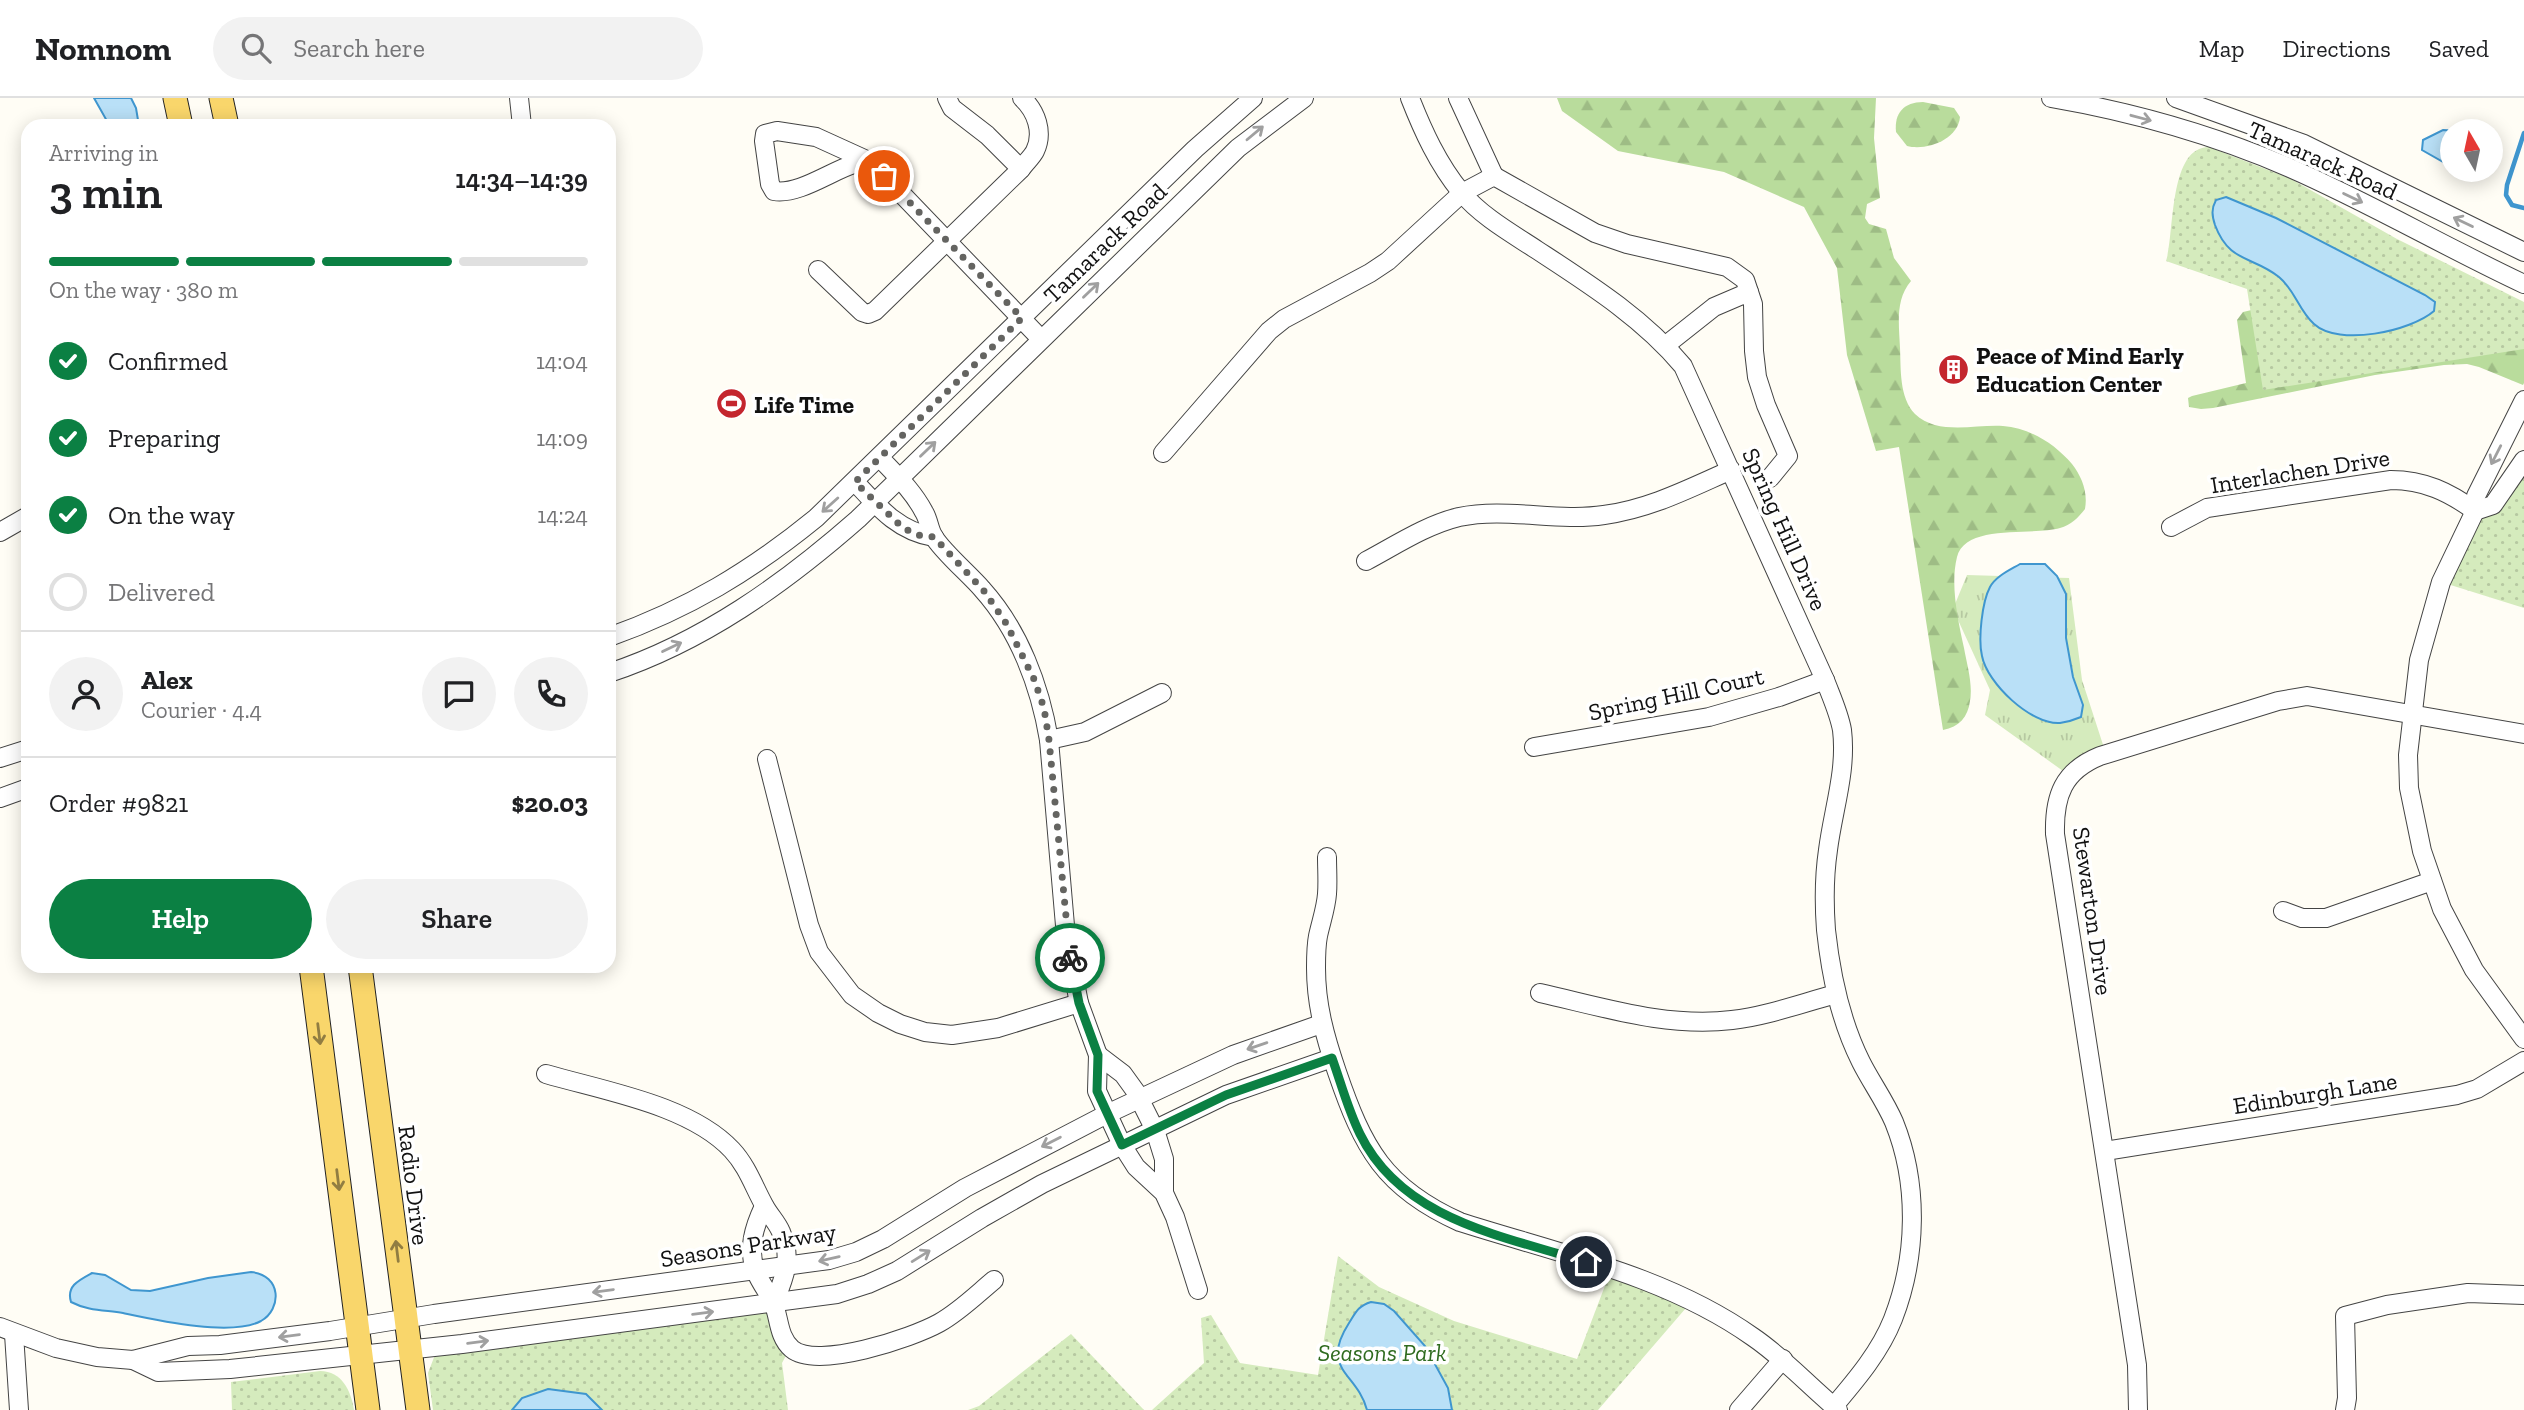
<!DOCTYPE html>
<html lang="en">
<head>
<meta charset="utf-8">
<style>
	:root { --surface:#fff; --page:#f2f2f2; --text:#202124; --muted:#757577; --line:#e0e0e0; --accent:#0b8043 }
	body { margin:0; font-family:"Zilla Slab",serif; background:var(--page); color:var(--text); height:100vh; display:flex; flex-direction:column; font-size:26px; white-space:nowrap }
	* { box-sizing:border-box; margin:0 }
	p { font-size:23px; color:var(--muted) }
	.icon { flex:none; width:38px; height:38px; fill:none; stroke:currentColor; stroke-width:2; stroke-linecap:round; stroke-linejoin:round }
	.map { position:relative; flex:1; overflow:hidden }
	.side { position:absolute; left:21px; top:21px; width:595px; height:854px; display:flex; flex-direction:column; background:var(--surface); border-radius:21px; box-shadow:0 4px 18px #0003 }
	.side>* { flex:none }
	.needle { width:46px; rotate:351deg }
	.fabs { position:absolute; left:2440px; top:21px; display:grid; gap:14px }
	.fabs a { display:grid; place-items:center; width:63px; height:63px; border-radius:50%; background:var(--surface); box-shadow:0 4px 18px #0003; font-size:35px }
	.pin { position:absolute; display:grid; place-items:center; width:60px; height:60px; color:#fff; margin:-30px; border:4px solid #fff; border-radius:50%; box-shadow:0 2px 7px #0007 }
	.courier { position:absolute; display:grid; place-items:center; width:70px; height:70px; margin:-35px; border:5px solid #0b8043; border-radius:50%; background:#fff; color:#222; box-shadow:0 2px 9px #0007 }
	.summary em { font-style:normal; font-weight:600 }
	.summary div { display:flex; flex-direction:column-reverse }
	.summary { display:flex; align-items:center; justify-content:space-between; height:119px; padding:0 28px }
	h1 { font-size:46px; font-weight:600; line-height:52px }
	.bar { display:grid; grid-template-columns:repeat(4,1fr); gap:10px 7px; align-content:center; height:84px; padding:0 28px }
	.bar i { height:9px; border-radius:5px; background:var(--line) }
	.bar .on { background:var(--accent) }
	.bar p { grid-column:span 4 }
	.line { display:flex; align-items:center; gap:18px; padding:0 28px; border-top:2px solid var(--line) }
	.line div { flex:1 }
	.round { display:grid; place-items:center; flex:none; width:74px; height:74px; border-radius:37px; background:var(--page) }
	ol { padding:0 28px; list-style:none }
	li { display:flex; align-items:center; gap:21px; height:77px }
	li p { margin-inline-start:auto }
	li .icon { padding:7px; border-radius:50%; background:var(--accent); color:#fff; stroke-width:4 }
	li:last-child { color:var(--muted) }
	li i { width:38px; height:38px; border:4px solid var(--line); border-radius:50% }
	.action { display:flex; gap:14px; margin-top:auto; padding:14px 28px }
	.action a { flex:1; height:80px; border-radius:42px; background:var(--accent); color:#fff; font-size:28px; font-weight:600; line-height:80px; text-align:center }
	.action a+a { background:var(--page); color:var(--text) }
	header { display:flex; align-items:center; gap:42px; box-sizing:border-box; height:98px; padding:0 35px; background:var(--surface); border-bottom:2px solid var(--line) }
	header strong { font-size:33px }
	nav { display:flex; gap:38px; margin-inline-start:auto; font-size:24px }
	.search { width:490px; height:63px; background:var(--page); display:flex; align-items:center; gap:18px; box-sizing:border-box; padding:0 24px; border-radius:38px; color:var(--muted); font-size:26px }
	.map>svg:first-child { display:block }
	.grass { fill:url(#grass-tufts) }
	.forest { fill:url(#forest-firs) }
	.park { fill:url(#park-dots) }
	.water { fill:#b9e0f7; stroke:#3f96cf; stroke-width:2 }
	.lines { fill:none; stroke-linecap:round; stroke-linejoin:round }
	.stream { stroke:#3f96cf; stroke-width:4.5 }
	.minor-casing { stroke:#444; stroke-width:20 }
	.major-casing { stroke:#222; stroke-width:25 }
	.minor { stroke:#fff; stroke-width:18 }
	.major { stroke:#f9d66b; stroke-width:23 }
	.oneway { stroke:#a0a0a0 }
	.oneway2 { stroke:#917d42 }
	.done { stroke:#646461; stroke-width:7; stroke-dasharray:0 12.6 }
	.route { stroke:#0b8043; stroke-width:9 }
	.labels { text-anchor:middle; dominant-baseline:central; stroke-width:7; stroke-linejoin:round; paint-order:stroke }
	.street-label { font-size:24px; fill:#111; stroke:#fff }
	.poi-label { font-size:24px; font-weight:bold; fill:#111; stroke:#fff; text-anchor:start }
	.park-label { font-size:24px; font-style:italic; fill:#2f6b1f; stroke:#fff }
</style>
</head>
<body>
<header>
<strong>Nomnom</strong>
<div class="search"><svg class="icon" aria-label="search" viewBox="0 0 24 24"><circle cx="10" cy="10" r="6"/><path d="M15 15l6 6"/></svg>Search here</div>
<nav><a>Map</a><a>Directions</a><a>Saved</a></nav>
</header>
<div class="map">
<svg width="2524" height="1312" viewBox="0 0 2524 1312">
	<defs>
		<pattern id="grass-tufts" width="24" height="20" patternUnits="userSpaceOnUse" patternTransform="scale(1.75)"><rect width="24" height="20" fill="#d5ebbd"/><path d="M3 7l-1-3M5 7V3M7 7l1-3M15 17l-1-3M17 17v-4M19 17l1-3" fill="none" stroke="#b6c8a1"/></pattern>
		<pattern id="forest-firs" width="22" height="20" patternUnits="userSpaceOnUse" patternTransform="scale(1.75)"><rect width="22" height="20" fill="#b9dc9c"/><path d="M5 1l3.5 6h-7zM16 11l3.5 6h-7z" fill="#9ebc85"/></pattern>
		<pattern id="park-dots" width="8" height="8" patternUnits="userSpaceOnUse" patternTransform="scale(1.75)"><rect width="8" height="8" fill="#d5ebbd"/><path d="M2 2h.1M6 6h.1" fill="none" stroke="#b6c8a1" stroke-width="1.8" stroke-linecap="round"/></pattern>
	</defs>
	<rect width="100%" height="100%" fill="#fffdf5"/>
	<path class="grass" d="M 1967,477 L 2069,480 L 2082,582 L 2106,656 L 2070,678 L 1985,617 L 1990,592 L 1953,511 Z"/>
	<g class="forest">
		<path d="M 1557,0 L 1876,0 L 1874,40 L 1880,100 L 1867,106 L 1865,120 L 1869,126 L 1886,131 L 1894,160 L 1911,183 C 1895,202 1899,226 1900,250 C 1901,271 1899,299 1915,316 C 1938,338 1976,326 2003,328 C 2030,330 2055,346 2072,366 C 2082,379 2088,394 2085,411 C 2078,420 2071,427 2060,430 C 2034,438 1965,425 1957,459 C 1950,487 1958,522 1964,550 C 1967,567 1973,586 1970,603 C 1968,619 1959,629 1943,632 L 1899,349 L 1876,353 L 1847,257 L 1837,170 L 1804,109 L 1724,74 L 1618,53 L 1562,13 Z"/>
		<path d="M 1923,4 L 1954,10 L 1960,19 C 1958,42 1926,53 1907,48 L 1896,34 C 1894,15 1904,4 1923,4 Z"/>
		<path d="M 2256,211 L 2524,244 L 2524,285 L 2523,287 L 2479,269 L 2467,266 L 2444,267 L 2375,277 L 2213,310 L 2201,311 L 2189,309 L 2188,300 L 2192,298 L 2246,285 L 2237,222 L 2243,214 Z"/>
	</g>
	<g class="park">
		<path d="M 2209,49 L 2291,81 L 2397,141 L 2524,204 L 2524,251 L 2263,292 L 2247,191 L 2166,163 C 2175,136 2168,49 2209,49 Z"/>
		<path d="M 2524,362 L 2524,510 L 2441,484 L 2475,413 Z"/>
		<path d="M 1338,1158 L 1379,1189 L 1454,1223 L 1577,1261 L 1611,1172 L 1692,1203 L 1598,1312 L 1152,1312 L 1204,1265 L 1201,1220 L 1211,1217 L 1240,1265 L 1318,1277 Z"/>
		<path d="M 774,1205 L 790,1250 L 782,1265 L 788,1312 L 433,1312 L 428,1275 L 438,1249 Z"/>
		<path d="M 1071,1236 L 1144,1312 L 968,1312 L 979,1308 Z"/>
		<path d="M 320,1273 C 342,1273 351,1293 354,1312 L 232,1312 L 231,1284 Z"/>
	</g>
	<g class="water">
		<path d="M 94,0 L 131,0 L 136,10 L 139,28 L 105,28 L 107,23 Z"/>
		<path d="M 2443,32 L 2461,33 L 2452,33 L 2452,69 L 2422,52 L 2423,42 Z"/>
		<path d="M 2226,99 L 2276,120 L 2425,197 L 2435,204 L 2434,213 C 2411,233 2339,249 2314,226 C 2299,213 2295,192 2279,179 C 2253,158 2229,165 2215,127 C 2212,118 2211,111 2216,102 Z"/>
		<path d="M 2020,466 L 2045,466 L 2057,478 L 2066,496 L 2066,540 L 2073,579 L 2083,607 L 2081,619 C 2074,622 2067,624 2060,625 C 2031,627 1987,585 1982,558 C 1978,541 1982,504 1990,489 C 1996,478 2010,472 2020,466 Z"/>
		<path d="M 251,1174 C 282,1177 282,1211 261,1223 C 231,1239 156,1222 123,1215 C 105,1212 88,1213 71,1204 C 66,1188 79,1182 92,1175 L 105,1177 L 131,1192 L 150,1193 L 208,1180 Z"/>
		<path d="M 1371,1204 L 1384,1206 L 1394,1213 L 1425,1248 L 1448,1290 L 1452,1312 L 1367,1312 C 1357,1274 1319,1272 1349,1225 C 1356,1214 1358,1208 1371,1204 Z"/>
		<path d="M 548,1291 L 586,1296 L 602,1312 L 512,1312 L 522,1300 Z"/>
	</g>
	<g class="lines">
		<path class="stream" d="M 2524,35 L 2507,87 L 2506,97 L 2512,107 L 2524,110"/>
		<defs>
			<g id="minor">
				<path d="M 519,0 L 522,28"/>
				<path d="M 947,0 L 952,10 L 987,37 L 1021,71"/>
				<path d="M 1410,0 C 1423,33 1438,66 1461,94 C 1481,118 1511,135 1537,152 C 1589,186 1643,220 1683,268 L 1825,582 C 1831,598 1839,615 1842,632 C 1847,673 1833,712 1828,752 C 1824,779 1824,805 1826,832 C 1831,878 1840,922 1861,964 C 1871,984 1885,1003 1894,1024 C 1919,1086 1917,1159 1893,1221 C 1880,1254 1856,1282 1834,1308"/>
				<path d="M 1458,0 L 1494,78"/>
				<path d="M 2051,0 C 2132,14 2214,37 2290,70 C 2370,105 2445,149 2524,186"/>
				<path d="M 2176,0 L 2304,46 L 2524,154"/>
				<path d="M 777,33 L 816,39 L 871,64 C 866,65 859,65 854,66 C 831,73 799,97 774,93 L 770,86 L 764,43 L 765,36 Z"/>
				<path d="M 871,64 L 1041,241"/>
				<path d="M 818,172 L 862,214 L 868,216 L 875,213 L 1021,71 C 1025,65 1032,59 1035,53 C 1044,34 1036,13 1022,0"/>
				<path d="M 1666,247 L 1714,209 L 1749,194"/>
				<path d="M 2524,302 L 2476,398 L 2475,413 L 2441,484 L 2419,562 L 2408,657 L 2409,690 L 2422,753 L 2442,811 L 2474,872 L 2524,941"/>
				<path d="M 1163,355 L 1269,233 L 1284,221 L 1370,175 L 1388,163 L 1462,95 L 1494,78 L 1595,135 L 1627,146 L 1727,169 L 1745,182 L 1753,206 L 1754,253 L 1757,279 L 1766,307 L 1788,358 L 1770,380"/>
				<path d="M 880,360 C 896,377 913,393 924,414 C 929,422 929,432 934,439 C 942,453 970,477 982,491 C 1019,532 1040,588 1049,642 L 1066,839 L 1079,905 L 1098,957 L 1097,993 L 1122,1047 L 1136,1069 L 1164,1095 L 1175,1119 L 1198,1192"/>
				<path d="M 855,384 C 878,409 899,434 934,439"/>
				<path d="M 2475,413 L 2493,407 L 2524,362"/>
				<path d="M 2171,429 L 2207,410 L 2391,382 C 2424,382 2449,394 2475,413"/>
				<path d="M 0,434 L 28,418"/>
				<path d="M 1366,463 C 1396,447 1426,427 1459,419 C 1505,409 1557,424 1604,417 C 1650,411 1690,390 1731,372"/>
				<path d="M 609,539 C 688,511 751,473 816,420 L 1195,51 L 1253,0"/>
				<path d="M 609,575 C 703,544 784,486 858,421 L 1238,50 L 1304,0"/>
				<path d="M 1049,642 L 1085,634 L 1162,595"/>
				<path d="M 1534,649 L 1709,619 L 1779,599 L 1825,582"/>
				<path d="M 0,660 L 28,651"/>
				<path d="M 767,661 L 809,827 L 819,854 L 852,897 L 878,915 L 900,926 L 925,934 L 952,937 L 998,930 L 1079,905"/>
				<path d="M 0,700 L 28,690"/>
				<path d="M 1327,759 C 1327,771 1328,784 1327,796 C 1326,810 1321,824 1318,838 C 1316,848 1316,859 1316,870 C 1316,907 1325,939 1337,974 C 1363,1050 1384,1090 1460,1124 C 1560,1156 1667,1178 1753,1239 C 1784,1260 1809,1288 1838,1312"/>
				<path d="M 2283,813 L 2302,820 L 2326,820 L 2432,783"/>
				<path d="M 1540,895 C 1603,909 1667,930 1732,922 C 1767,918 1802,905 1836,896"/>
				<path d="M 1098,957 L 1123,976 L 1136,994 L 1155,1032 L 1164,1061 L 1164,1095"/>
				<path d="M 546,976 C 604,993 690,1007 732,1052 C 747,1068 754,1089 764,1107 C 769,1117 777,1124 781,1134 C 793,1162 784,1180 774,1205"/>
				<path d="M 2105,1053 L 2457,997 L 2477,991 L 2524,963"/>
				<path d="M 764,1108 C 754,1129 747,1151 756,1174 C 760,1184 767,1193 772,1202 C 780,1218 777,1238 792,1251 C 817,1272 912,1240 939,1225 C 959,1214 976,1197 994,1182"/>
				<path d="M 0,1229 L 56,1250 L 97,1259 L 133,1262 L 188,1248 L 220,1247 L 330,1233 L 434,1216 L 829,1162 L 856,1154 L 883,1141 L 965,1090 L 1107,1016 L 1233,957 L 1321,926"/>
				<path d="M 14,1236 L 19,1312"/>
				<path d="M 133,1262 L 158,1274 L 230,1271 L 462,1246 L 837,1196 L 868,1186 L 897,1173 L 982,1120 L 1042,1086 L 1226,997 L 1332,960"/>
				<path d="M 1739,1312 L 1783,1261"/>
				<path d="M 2138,1312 L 2137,1267 L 2055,736 C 2054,698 2063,673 2100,658 L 2278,603 L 2307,598 L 2524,636"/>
				<path d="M 2345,1312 L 2347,1300 L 2345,1218 L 2387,1207 L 2468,1195 L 2524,1197"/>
			</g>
			<g id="major">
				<path d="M 175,0 L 181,28"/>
				<path d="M 221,0 L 227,28"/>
				<path d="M 311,868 L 368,1312"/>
				<path d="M 360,868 L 418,1312"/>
			</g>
		</defs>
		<use href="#minor" class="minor-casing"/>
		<use href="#major" class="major-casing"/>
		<use href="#minor" class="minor"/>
		<use href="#major" class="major"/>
	</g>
	<defs><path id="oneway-shaft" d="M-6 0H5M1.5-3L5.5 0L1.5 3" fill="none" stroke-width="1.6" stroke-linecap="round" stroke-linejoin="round" transform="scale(1.75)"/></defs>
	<g class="oneway">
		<use href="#oneway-shaft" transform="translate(2141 20) rotate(15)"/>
		<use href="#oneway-shaft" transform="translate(1255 35) rotate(-40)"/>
		<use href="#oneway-shaft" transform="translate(2353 100) rotate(26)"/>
		<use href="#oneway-shaft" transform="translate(2463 124) rotate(-154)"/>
		<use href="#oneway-shaft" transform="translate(1091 192) rotate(-44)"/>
		<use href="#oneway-shaft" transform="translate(928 351) rotate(-44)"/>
		<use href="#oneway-shaft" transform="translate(2496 357) rotate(117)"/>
		<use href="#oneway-shaft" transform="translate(830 407) rotate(138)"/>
		<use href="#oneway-shaft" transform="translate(672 549) rotate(-26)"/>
		<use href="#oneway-shaft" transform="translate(1257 948) rotate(161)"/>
		<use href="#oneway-shaft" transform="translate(1051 1044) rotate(153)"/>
		<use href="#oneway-shaft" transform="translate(921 1158) rotate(-32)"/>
		<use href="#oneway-shaft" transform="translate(829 1161) rotate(167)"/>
		<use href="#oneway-shaft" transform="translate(603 1193) rotate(172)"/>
		<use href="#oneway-shaft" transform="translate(703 1215) rotate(-7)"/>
		<use href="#oneway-shaft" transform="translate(289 1238) rotate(173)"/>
		<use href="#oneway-shaft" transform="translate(478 1244) rotate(-7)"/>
	</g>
	<g class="oneway2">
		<use href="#oneway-shaft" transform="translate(319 936) rotate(83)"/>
		<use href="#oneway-shaft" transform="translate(338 1082) rotate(83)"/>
		<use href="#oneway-shaft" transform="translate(397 1153) rotate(-97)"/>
	</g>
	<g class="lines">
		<path class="done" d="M 884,78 L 1022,220 L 855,384 L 903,430 L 918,437 L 934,439 L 984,493 L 1006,525 L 1034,581 L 1044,610 L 1049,642 L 1070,860"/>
		<path class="route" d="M 1070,860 L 1079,905 L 1098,957 L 1097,993 L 1122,1047 L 1226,997 L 1332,960 C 1341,985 1348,1012 1360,1036 C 1402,1122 1504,1138 1586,1164"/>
	</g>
	<defs>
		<symbol id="building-disc" viewBox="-11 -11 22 22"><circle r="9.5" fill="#c4262e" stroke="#fff"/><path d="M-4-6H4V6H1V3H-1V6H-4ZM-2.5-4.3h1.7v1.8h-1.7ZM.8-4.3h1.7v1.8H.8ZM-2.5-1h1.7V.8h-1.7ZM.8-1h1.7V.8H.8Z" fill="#fff"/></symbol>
		<symbol id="stadium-disc" viewBox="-11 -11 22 22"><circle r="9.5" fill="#c4262e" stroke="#fff"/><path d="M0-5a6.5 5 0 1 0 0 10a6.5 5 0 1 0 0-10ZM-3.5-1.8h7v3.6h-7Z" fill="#fff"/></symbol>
	</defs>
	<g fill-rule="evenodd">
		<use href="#building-disc" x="1936" y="254" width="35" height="35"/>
		<use href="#stadium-disc" x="714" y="288" width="35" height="35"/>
	</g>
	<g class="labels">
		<g class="street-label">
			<text transform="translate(2323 62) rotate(24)">Tamarack Road</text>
			<text transform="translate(1105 145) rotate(-44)">Tamarack Road</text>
			<text transform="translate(2300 373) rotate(-9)">Interlachen Drive</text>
			<text transform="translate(1785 431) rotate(66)">Spring Hill Drive</text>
			<text transform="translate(1676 596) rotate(-12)">Spring Hill Court</text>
			<text transform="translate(2093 813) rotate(82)">Stewarton Drive</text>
			<text transform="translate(2315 995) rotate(-9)">Edinburgh Lane</text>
			<text transform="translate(414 1087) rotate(83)">Radio Drive</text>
			<text transform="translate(748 1147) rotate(-9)">Seasons Parkway</text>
		</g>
		<g class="poi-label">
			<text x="1976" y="257">Peace of Mind Early<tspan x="1976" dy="28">Education Center</tspan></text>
			<text x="754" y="306">Life Time</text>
		</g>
		<g class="park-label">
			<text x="1382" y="1254">Seasons Park</text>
		</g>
	</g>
</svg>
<div class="fabs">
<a><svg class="needle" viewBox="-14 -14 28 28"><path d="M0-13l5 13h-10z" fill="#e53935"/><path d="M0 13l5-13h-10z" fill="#757577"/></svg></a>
</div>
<div class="pin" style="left:884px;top:78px;background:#ea580c"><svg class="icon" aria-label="bag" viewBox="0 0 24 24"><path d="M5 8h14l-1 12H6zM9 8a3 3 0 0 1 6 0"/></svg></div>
<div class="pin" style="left:1586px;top:1164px;background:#1f2937"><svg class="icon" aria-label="home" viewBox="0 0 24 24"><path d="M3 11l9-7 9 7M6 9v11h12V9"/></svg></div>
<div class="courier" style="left:1070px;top:860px"><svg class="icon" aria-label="bike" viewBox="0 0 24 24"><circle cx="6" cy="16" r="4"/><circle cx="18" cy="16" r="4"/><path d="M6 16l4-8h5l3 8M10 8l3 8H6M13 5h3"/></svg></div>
<section class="side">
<div class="summary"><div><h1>3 min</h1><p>Arriving in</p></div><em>14:34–14:39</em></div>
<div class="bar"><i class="on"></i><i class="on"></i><i class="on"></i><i></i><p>On the way · 380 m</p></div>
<ol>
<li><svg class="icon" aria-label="check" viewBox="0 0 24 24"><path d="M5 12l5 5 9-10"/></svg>Confirmed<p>14:04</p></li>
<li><svg class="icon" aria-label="check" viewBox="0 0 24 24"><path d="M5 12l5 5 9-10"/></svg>Preparing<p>14:09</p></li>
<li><svg class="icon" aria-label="check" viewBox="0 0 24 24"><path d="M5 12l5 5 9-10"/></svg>On the way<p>14:24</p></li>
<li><i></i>Delivered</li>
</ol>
<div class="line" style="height:126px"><a class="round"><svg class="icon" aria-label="person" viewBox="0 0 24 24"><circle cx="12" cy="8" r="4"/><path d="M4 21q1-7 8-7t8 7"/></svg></a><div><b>Alex</b><p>Courier · 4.4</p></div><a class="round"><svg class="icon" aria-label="chat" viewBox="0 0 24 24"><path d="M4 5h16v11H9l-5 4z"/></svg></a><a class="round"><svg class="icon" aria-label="phone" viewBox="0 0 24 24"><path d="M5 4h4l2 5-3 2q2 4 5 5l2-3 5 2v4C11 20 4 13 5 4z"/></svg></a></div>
<div class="line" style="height:91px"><div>Order #9821</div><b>$20.03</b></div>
<div class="action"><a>Help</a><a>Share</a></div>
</section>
</div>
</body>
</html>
